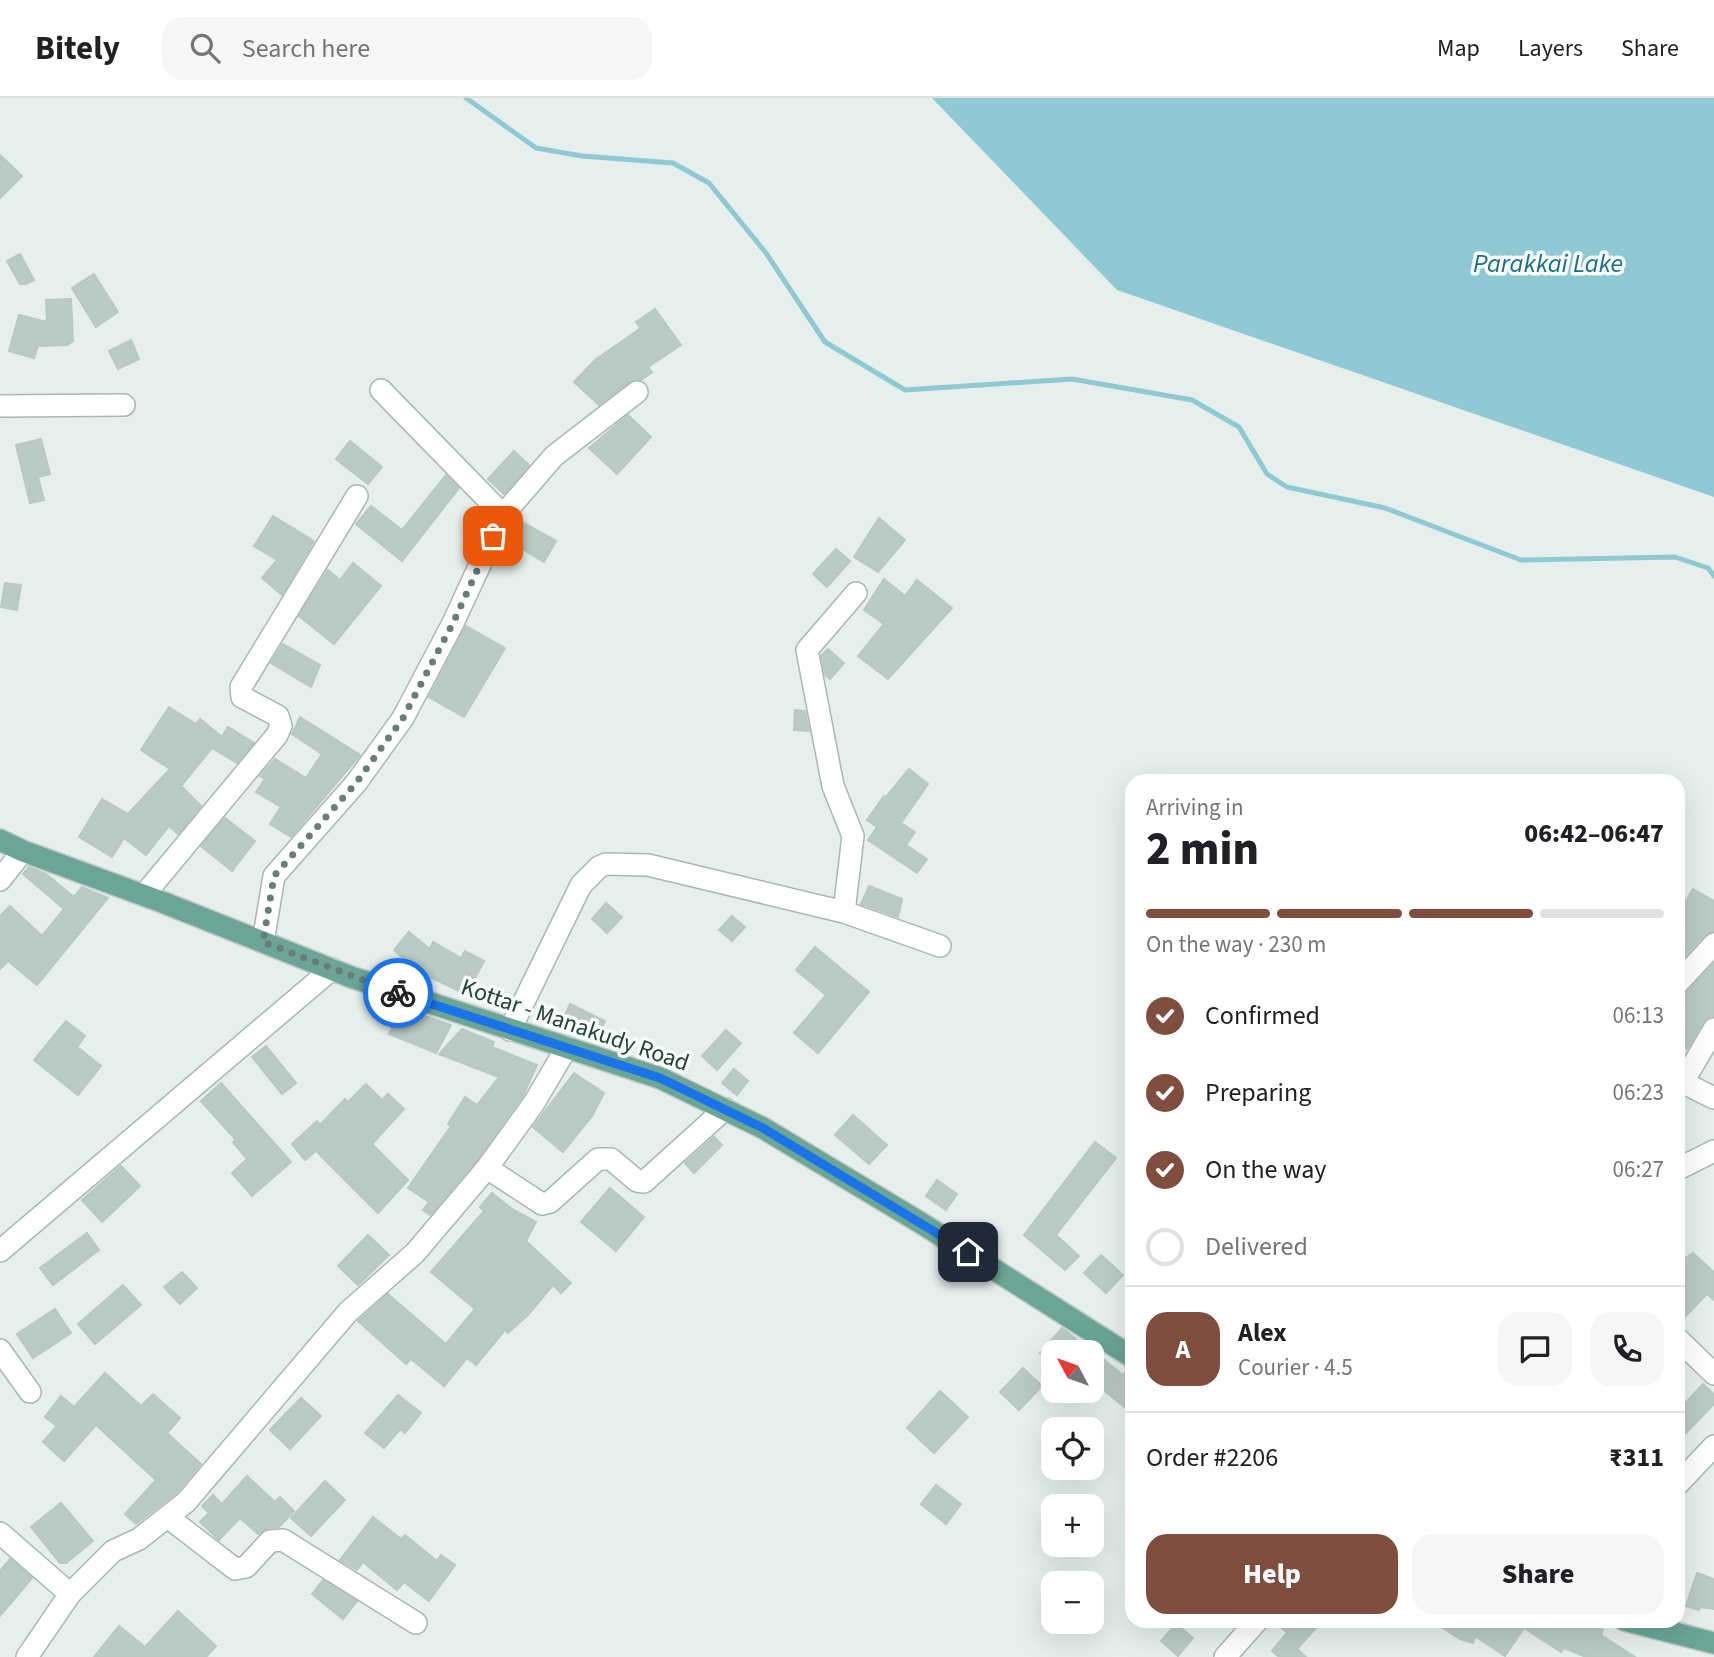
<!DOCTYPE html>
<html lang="en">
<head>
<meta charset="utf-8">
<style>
	:root { --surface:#fff; --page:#f6f6f6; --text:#202124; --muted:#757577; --line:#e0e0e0; --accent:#7f4e3f }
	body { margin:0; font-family:"Source Sans 3",sans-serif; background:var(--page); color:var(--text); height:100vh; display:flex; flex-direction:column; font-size:26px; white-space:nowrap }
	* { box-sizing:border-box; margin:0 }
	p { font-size:23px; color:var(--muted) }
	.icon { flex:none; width:38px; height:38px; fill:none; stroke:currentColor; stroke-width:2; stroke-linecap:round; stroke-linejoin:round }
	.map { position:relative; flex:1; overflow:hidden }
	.sheet { position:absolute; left:1125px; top:676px; width:560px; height:854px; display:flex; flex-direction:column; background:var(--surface); border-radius:21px; box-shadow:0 7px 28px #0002 }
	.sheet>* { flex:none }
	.needle { width:46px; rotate:311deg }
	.tools { position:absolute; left:1041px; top:1242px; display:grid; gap:14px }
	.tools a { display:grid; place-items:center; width:63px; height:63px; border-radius:14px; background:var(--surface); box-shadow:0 7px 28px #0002; font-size:35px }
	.pin { position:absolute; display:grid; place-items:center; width:60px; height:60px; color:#fff; margin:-30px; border-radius:14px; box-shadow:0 4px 10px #0006 }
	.courier { position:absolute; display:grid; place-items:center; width:70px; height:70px; margin:-35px; border:5px solid #1a73e8; border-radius:50%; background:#fff; color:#222; box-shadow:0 2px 9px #0007 }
	.overview em { font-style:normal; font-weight:800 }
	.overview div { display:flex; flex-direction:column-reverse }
	.overview { display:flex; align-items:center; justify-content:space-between; height:119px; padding:0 21px }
	h1 { font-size:46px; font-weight:800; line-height:52px }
	.bar { display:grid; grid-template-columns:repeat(4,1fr); gap:10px 7px; align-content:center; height:84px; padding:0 21px }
	.bar i { height:9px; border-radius:5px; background:var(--line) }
	.bar .current { background:var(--accent) }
	.bar p { grid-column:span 4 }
	.line { display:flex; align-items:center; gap:18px; padding:0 21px; border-top:2px solid var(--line) }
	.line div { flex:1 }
	.round { display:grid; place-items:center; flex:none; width:74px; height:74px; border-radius:21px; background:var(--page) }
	ol { padding:0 21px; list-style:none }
	li { display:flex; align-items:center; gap:21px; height:77px }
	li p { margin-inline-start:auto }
	li .icon { padding:7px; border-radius:50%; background:var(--accent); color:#fff; stroke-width:4 }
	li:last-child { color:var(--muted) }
	li i { width:38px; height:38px; border:4px solid var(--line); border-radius:50% }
	.cta { display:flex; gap:14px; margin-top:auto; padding:14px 21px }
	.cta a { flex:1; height:80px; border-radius:21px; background:var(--accent); color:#fff; font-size:28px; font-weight:800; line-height:80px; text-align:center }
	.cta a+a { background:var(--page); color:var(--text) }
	header { display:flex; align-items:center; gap:42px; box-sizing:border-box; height:98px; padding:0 35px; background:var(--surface); border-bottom:2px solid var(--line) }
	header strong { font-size:33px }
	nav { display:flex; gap:38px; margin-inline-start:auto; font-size:24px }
	.search { width:490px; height:63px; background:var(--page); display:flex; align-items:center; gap:18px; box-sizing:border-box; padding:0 24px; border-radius:21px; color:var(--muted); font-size:26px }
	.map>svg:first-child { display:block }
	.water { fill:#8ec9d4 }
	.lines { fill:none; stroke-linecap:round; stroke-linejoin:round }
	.stream { stroke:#8ec9d4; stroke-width:5 }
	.building { fill:#bbcac4; stroke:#b8c9c2; stroke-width:2 }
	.minor-casing { stroke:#a8b8b2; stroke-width:24 }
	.major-casing { stroke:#c2cac8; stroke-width:24 }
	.minor { stroke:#fff; stroke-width:21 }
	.major { stroke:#6aa596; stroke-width:21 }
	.done { stroke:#687f78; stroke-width:7; stroke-dasharray:0 12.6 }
	.route { stroke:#1a73e8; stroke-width:9 }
	.labels { text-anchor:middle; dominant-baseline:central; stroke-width:7; stroke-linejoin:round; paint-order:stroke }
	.street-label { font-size:24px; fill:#24423a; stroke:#f7fbf9 }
	.water-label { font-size:26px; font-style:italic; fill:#1c6f80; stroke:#f7fbf9 }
</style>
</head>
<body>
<header>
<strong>Bitely</strong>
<div class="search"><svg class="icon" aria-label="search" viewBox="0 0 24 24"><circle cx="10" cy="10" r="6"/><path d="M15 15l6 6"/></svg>Search here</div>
<nav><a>Map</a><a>Layers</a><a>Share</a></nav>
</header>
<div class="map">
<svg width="1714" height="1559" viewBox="0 0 1714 1559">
	<rect width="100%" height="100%" fill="#e6efeb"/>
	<path class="water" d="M 932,0 L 1714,0 L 1714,399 L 1117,192 Z"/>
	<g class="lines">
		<path class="stream" d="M 466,0 L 536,50 L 582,58 L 673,65 L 709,85 L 766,155 L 825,244 L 905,292 L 1072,281 L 1192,302 L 1239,329 L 1267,376 L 1287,389 L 1385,410 L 1521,462 L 1675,459 L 1708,470 L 1714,478"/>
	</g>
	<g class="building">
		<path d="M 0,57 L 22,78 L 0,100 Z"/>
		<path d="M 20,156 L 34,182 L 26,186 L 20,186 L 7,163 Z"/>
		<path d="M 94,176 L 118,214 L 96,229 L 72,190 Z"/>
		<path d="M 71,201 L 73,243 L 67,247 L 38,248 L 34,260 L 9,253 L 19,217 L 47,224 L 46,202 Z"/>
		<path d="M 655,211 L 681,247 L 648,269 L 652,274 L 641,282 L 629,284 L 599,307 L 574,284 L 595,262 L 641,230 L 636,224 Z"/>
		<path d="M 131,242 L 139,261 L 118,271 L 109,253 Z"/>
		<path d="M 628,317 L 651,339 L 617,376 L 589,350 Z"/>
		<path d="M 41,341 L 50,376 L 38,379 L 44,402 L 30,405 L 16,347 Z"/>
		<path d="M 350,343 L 382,369 L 368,386 L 336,361 Z"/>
		<path d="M 514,353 L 529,367 L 504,396 L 488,381 Z"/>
		<path d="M 446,377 L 459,390 L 402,463 L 356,426 L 371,408 L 402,432 Z"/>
		<path d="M 273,418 L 314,443 L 282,497 L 262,480 L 277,462 L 254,448 Z"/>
		<path d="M 879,420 L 905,442 L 878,474 L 854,459 Z"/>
		<path d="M 517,421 L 556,443 L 544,464 L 506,441 Z"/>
		<path d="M 836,451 L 850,463 L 827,489 L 813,476 Z"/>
		<path d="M 353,465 L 381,488 L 334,546 L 299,518 L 328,472 L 340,482 Z"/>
		<path d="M 884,481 L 905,498 L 917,482 L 952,510 L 888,581 L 858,558 L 884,526 L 864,512 Z"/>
		<path d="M 5,485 L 21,487 L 17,512 L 1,509 Z"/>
		<path d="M 466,528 L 505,550 L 464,619 L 429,599 Z"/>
		<path d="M 283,546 L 320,567 L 311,589 L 271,565 Z"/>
		<path d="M 828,551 L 844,565 L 830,581 L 825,577 L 821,558 Z"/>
		<path d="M 169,609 L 196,626 L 200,621 L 222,639 L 228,629 L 254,645 L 237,665 L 212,650 L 181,688 L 201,708 L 178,736 L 169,728 L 146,757 L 124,740 L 112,759 L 79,739 L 102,701 L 128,716 L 170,671 L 141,652 Z"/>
		<path d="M 795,612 L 805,613 L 809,633 L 794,632 Z"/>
		<path d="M 300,619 L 360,657 L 291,739 L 270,726 L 281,709 L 256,694 L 265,681 L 260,678 L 275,661 L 306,680 L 322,656 L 292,636 Z"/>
		<path d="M 909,671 L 928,686 L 901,725 L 915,734 L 906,747 L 927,761 L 917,775 L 868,742 L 877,729 L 867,722 L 884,698 L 886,699 Z"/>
		<path d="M 225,720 L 255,743 L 232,773 L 201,748 Z"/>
		<path d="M 29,769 L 46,776 L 74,799 L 82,789 L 108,800 L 37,887 L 8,863 L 0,871 L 0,818 L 10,808 L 42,838 L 64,811 L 23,776 Z"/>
		<path d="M 869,788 L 902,801 L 898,819 L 861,806 Z"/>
		<path d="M 1693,791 L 1714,803 L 1714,833 L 1704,837 L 1678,865 L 1678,816 Z"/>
		<path d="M 606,805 L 622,819 L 607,835 L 592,821 Z"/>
		<path d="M 732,818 L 745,829 L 732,843 L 719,832 Z"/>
		<path d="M 409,834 L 430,851 L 433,844 L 461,860 L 465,853 L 484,863 L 473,884 L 466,881 L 459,893 L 417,873 L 394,852 Z"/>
		<path d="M 815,849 L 869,894 L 818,955 L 794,935 L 826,897 L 796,872 Z"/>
		<path d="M 1714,865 L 1714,918 L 1703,924 L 1687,951 L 1678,946 L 1678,898 L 1688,894 Z"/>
		<path d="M 570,906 L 605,923 L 597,938 L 563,921 Z"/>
		<path d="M 400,909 L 451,927 L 436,955 L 389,936 Z"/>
		<path d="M 66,923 L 85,938 L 77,949 L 101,968 L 78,997 L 34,962 Z"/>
		<path d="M 462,931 L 494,944 L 492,949 L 537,967 L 523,998 L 477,1062 L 430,1117 L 423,1112 L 429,1104 L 408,1090 L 451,1028 L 448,1026 L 465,999 L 477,1007 L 499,979 L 439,956 Z"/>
		<path d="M 726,932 L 741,945 L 717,972 L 702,958 Z"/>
		<path d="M 266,948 L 296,985 L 282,996 L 252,959 Z"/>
		<path d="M 734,971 L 748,983 L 737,997 L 722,985 Z"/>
		<path d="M 574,975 L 604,995 L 592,1018 L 563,1054 L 533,1029 Z"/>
		<path d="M 221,985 L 291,1064 L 252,1098 L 232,1075 L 247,1061 L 233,1044 L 236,1042 L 201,1003 Z"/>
		<path d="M 366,986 L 382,1002 L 388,996 L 404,1011 L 372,1046 L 408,1082 L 378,1115 L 316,1053 L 305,1062 L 292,1046 L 317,1023 L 320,1027 L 345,1001 L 348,1004 Z"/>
		<path d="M 853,1017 L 887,1047 L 869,1066 L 835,1037 Z"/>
		<path d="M 714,1039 L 722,1047 L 694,1075 L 685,1065 Z"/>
		<path d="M 1095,1044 L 1116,1060 L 1056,1137 L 1079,1158 L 1065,1172 L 1024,1137 Z"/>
		<path d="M 121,1068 L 140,1088 L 102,1124 L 82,1102 Z"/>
		<path d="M 937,1082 L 957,1096 L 946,1112 L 926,1098 Z"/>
		<path d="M 610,1090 L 644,1119 L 616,1153 L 581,1124 Z"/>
		<path d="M 492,1095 L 512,1111 L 536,1124 L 526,1143 L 571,1185 L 561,1195 L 553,1187 L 528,1217 L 508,1235 L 505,1232 L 476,1267 L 467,1260 L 444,1288 L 411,1261 L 406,1266 L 358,1223 L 388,1196 L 446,1246 L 475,1211 L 431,1174 L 484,1113 L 480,1109 Z"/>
		<path d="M 87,1135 L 99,1152 L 53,1187 L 40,1170 Z"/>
		<path d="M 368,1137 L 389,1157 L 358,1187 L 338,1168 Z"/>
		<path d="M 1693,1155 L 1714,1174 L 1714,1202 L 1707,1196 L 1678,1226 L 1678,1165 Z"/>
		<path d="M 1101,1157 L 1123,1177 L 1106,1195 L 1084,1175 Z"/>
		<path d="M 182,1174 L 197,1190 L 180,1206 L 164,1189 Z"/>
		<path d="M 123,1187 L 141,1207 L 95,1246 L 78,1226 Z"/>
		<path d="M 55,1211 L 71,1235 L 33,1260 L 17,1236 Z"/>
		<path d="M 1062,1230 L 1069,1235 L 1091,1255 L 1040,1255 Z"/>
		<path d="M 1092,1252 L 1123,1277 L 1128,1271 L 1132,1272 L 1132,1315 L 1092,1283 Z"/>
		<path d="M 1023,1270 L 1042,1288 L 1019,1312 L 1000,1294 Z"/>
		<path d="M 105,1275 L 141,1308 L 153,1296 L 180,1320 L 167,1335 L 201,1366 L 177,1394 L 136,1426 L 125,1416 L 156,1382 L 96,1327 L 64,1363 L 43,1344 L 57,1328 L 45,1319 L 61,1298 L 74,1309 Z"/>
		<path d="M 1703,1286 L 1714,1296 L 1714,1306 L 1678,1343 L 1678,1313 Z"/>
		<path d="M 940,1293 L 968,1319 L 934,1355 L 907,1330 Z"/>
		<path d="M 398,1297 L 421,1315 L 405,1335 L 400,1331 L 384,1350 L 365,1335 Z"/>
		<path d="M 301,1300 L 321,1318 L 290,1351 L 270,1332 Z"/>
		<path d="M 247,1378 L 275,1404 L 280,1399 L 294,1413 L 279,1429 L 268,1430 L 258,1436 L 240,1420 L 219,1442 L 200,1424 L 209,1415 L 202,1408 L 213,1397 L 222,1406 Z"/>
		<path d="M 325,1383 L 345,1402 L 311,1438 L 291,1420 Z"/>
		<path d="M 936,1387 L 961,1406 L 946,1426 L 921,1406 Z"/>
		<path d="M 61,1405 L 93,1443 L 66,1465 L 60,1465 L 31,1429 Z"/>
		<path d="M 373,1419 L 401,1441 L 405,1437 L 437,1463 L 441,1457 L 455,1467 L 429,1503 L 404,1484 L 397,1492 L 363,1464 L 357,1472 L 340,1462 Z"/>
		<path d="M 10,1461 L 32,1480 L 0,1518 L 0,1473 Z"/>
		<path d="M 1697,1475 L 1714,1481 L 1714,1511 L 1700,1509 L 1699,1512 L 1686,1508 Z"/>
		<path d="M 323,1482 L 357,1503 L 343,1521 L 312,1496 Z"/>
		<path d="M 178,1513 L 216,1548 L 206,1559 L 94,1559 L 119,1528 L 145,1549 Z"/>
		<path d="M 1274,1522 L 1323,1522 L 1297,1551 L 1306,1559 L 1279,1559 L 1272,1553 L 1287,1535 Z"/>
		<path d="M 1431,1522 L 1540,1522 L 1549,1529 L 1553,1522 L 1581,1522 L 1603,1532 L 1601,1537 L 1635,1559 L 1586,1559 L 1564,1550 L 1561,1554 L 1524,1530 L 1505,1558 L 1475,1538 L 1473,1545 L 1460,1541 Z"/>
		<path d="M 1176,1526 L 1193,1540 L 1178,1558 L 1161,1543 Z"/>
	</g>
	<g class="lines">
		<defs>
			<g id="minor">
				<path d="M 381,292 L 503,417"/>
				<path d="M 0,308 L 124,307"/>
				<path d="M 0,782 L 23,753"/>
				<path d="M 144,797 L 277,637 L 281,628 L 278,618 L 242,599 L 241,589 L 357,398"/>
				<path d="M 844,814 L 853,738 L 833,688 L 807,552 L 856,495"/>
				<path d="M 263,844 L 274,778 L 356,685 L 403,620 L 453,525 L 503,417 L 554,358 L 637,294"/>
				<path d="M 1678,885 L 1714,846"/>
				<path d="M 510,932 L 581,787 L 599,769 L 606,766 L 648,767 L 844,814 L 940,848"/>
				<path d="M 1678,982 L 1714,1000"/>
				<path d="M 1683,984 L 1714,931"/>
				<path d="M 487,1070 L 542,1106 L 550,1104 L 598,1061 L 611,1061 L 637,1083 L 644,1084 L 725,1011"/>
				<path d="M 1678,1071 L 1714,1053"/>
				<path d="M 0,1153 L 332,871"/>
				<path d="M 1678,1241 L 1714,1276"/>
				<path d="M 0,1252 L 30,1294"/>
				<path d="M 1678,1386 L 1714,1348"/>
				<path d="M 169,1420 L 235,1471 L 246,1469 L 270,1443 L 283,1442 L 416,1525"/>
				<path d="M 0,1435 L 70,1496"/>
				<path d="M 27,1559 L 70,1496 L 113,1453 L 139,1441 L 186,1404 L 348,1214 L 415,1155 L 487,1070 L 534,1005 L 567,949"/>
				<path d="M 1225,1559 L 1258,1522"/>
			</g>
			<g id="major">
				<path d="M 0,742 L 23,753 L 162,804 L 351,879 L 660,980 L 763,1030 L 921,1125 L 1132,1259"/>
				<path d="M 1624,1522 L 1714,1545"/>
			</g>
		</defs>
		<use href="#minor" class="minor-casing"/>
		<use href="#major" class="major-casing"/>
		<use href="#minor" class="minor"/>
		<use href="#major" class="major"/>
	</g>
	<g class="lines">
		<path class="done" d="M 398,895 L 263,844 L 274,778 L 356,685 L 403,620 L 453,525 L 493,438"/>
		<path class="route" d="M 398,895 L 660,980 L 763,1030 L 968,1154"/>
	</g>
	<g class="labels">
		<g class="street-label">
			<text transform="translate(575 927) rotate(19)">Kottar - Manakudy Road</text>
		</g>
		<g class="water-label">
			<text x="1548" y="165">Parakkai Lake</text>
		</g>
	</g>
</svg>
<div class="tools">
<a><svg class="needle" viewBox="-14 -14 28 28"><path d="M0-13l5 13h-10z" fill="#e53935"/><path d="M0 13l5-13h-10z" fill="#757577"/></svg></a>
<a><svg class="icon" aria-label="locate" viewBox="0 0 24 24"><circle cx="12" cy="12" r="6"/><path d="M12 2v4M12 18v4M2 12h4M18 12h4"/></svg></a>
<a>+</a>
<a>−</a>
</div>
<div class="pin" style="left:493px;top:438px;background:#ea580c"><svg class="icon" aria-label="bag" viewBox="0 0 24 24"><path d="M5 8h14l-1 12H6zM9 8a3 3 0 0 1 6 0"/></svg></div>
<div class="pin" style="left:968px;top:1154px;background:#1f2937"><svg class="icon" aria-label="home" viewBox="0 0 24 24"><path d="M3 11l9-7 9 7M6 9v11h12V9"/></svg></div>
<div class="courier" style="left:398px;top:895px"><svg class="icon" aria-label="bike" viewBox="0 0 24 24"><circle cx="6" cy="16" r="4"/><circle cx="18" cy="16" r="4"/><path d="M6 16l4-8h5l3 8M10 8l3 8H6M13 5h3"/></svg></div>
<section class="sheet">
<div class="overview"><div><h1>2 min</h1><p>Arriving in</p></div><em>06:42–06:47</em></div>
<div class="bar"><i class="current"></i><i class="current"></i><i class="current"></i><i></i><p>On the way · 230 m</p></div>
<ol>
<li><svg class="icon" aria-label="check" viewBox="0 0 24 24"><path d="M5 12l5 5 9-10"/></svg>Confirmed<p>06:13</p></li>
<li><svg class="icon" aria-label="check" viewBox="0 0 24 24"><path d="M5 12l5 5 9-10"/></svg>Preparing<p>06:23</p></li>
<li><svg class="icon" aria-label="check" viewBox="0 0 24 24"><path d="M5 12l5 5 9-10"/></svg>On the way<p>06:27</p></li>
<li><i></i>Delivered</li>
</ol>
<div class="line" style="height:126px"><b class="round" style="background:var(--accent);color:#fff">A</b><div><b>Alex</b><p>Courier · 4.5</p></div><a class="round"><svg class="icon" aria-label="chat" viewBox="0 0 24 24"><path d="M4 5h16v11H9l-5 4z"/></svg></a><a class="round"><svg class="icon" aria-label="phone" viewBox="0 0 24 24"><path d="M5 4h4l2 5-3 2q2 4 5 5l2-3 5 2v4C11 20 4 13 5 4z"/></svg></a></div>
<div class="line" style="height:91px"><div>Order #2206</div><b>₹311</b></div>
<div class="cta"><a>Help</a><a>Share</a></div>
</section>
</div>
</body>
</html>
